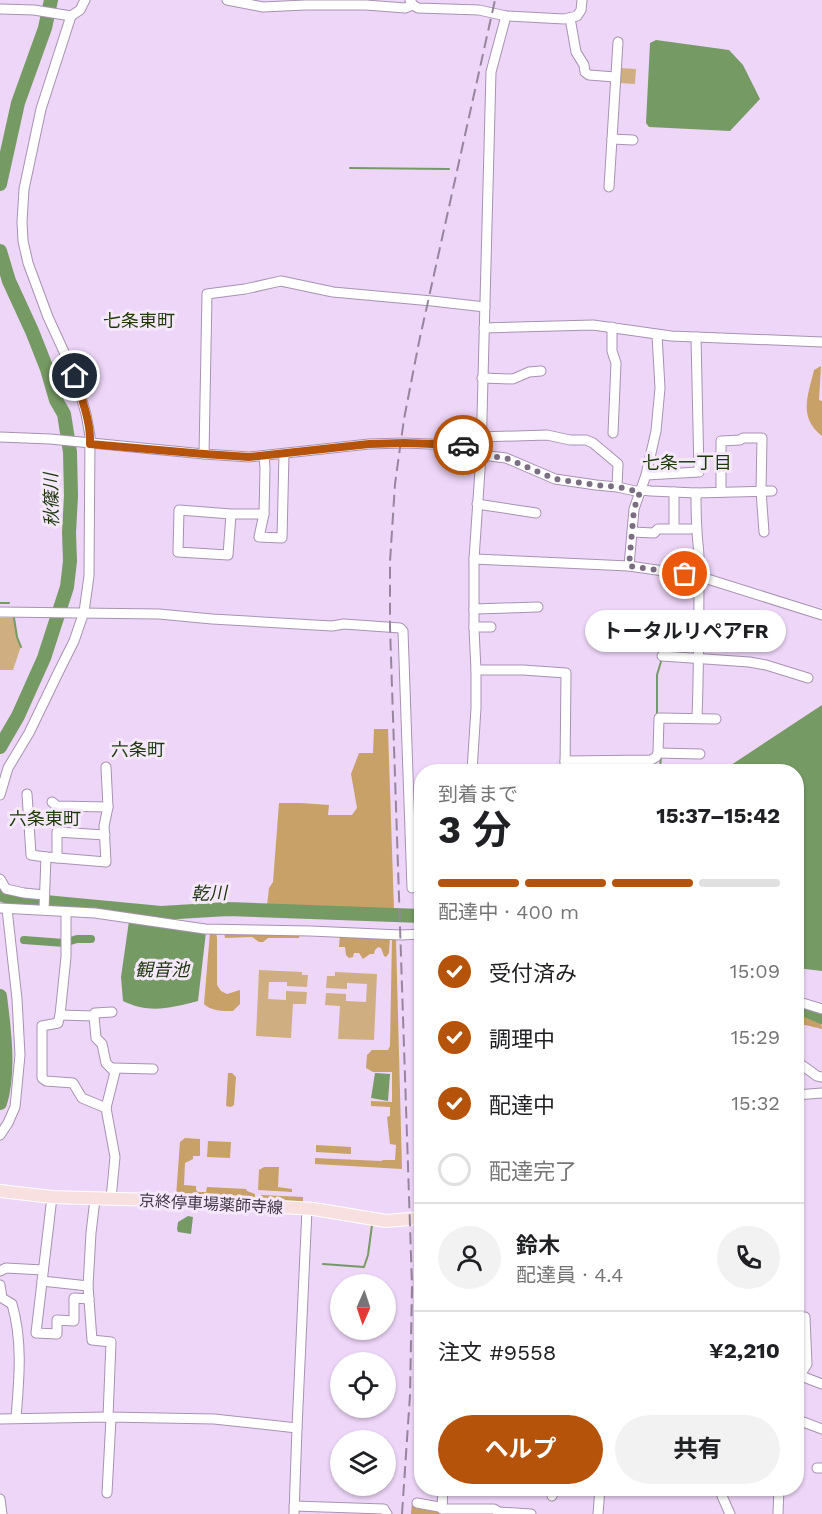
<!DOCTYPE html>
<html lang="ja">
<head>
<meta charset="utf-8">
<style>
	:root { --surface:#fff; --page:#f2f2f2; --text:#202124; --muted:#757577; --line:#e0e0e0; --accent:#b45309 }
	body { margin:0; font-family:"Work Sans","Noto Sans JP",sans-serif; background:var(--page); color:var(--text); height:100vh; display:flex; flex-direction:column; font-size:22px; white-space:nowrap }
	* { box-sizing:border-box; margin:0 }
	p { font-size:20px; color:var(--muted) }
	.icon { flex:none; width:33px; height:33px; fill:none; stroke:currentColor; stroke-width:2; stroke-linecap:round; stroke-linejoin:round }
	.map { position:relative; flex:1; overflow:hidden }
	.panel { position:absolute; left:414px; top:764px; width:390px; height:732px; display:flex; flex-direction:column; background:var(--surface); border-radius:24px; box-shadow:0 2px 4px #0004 }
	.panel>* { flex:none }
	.needle { width:39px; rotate:183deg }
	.buttons { position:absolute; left:330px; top:1274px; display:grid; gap:12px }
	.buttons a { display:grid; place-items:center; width:66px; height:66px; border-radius:50%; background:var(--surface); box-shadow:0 2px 4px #0004; font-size:30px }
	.pin { position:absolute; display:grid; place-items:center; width:51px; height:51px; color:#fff; margin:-26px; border:3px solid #fff; border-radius:50%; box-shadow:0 2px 6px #0007 }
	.courier { position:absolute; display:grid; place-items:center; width:60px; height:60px; margin:-30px; border:4px solid #b45309; border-radius:50%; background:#fff; color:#222; box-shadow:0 2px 8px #0007 }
	.bubble { position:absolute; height:42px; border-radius:21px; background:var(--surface); box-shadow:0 2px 4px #0004; font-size:20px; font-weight:700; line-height:42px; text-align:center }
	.head em { font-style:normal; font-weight:700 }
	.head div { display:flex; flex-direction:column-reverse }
	.head { display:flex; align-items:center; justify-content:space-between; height:102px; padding:0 24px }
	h1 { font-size:39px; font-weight:700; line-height:45px }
	.bar { display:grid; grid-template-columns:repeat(4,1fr); gap:9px 6px; align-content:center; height:72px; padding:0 24px }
	.bar i { height:8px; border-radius:4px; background:var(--line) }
	.bar .current { background:var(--accent) }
	.bar p { grid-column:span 4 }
	.line { display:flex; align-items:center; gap:15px; padding:0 24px; border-top:2px solid var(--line) }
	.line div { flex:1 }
	.round { display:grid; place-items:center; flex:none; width:63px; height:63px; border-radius:32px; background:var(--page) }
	ol { padding:0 24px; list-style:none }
	li { display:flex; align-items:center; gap:18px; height:66px }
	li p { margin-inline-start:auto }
	li .icon { padding:6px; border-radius:50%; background:var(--accent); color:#fff; stroke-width:4 }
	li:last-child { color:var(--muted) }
	li i { width:33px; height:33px; border:3px solid var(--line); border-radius:50% }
	.action { display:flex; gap:12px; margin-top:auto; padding:12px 24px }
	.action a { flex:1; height:69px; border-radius:36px; background:var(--accent); color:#fff; font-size:24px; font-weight:700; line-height:69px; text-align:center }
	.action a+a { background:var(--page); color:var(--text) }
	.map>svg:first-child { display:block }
	.green { fill:#cfaf81 }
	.forest { fill:#c8a169 }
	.water { fill:#769a64 }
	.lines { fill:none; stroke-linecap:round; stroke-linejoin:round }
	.stream { stroke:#769a64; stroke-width:2 }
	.canal { stroke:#769a64; stroke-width:8 }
	.river { stroke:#769a64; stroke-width:14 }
	.minor-casing { stroke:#a892b1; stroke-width:11 }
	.major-casing { stroke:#fff; stroke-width:14 }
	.minor { stroke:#fff; stroke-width:9 }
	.major { stroke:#f8e0e0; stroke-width:12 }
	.rail { stroke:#96859d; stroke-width:2; stroke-dasharray:12 6; stroke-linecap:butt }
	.done { stroke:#7c6e82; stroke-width:6; stroke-dasharray:0 10.8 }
	.route { stroke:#b45309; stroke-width:8 }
	.labels { text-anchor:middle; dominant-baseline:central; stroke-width:6; stroke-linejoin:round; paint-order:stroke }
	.street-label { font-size:16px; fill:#3f3643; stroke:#f6e8fc }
	.neighbourhood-label { font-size:18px; fill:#1d390a; stroke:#f6e8fc }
	.water-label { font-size:18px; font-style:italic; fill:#1d350d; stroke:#f6e8fc }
</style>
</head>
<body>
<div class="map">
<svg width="822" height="1514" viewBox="0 0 822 1514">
	<rect width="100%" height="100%" fill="#eed6f8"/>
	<g class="green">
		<path d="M 620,68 L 636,69 L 635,84 L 619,83 Z"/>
		<path d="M 0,618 L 14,618 L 17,637 L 21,646 L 13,670 L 0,670 Z"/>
		<path d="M 259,970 L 302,972 L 302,975 L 308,975 L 307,987 L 287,986 L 287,982 L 269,982 L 268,999 L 286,1000 L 286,991 L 307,992 L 306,1004 L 293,1004 L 291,1038 L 256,1036 Z"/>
		<path d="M 335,972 L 377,974 L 374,1040 L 338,1039 L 340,1006 L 325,1005 L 326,993 L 346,994 L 346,1001 L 366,1002 L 367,984 L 347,983 L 347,989 L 326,988 L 327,976 L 335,976 Z"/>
	</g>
	<g class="forest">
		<path d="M 821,366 L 819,400 L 822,401 L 822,436 C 798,417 808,396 814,370 Z"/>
		<path d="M 374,729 L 388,729 L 394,910 L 267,906 L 269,888 L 273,882 L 279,803 L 301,803 L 329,805 L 328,815 L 352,815 L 357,808 L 351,774 L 359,753 L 373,753 Z"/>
		<path d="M 210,932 L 216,932 L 217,938 L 217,985 L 221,991 L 227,994 L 240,990 L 240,1004 L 233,1011 C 224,1011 210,1011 204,1004 Z"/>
		<path d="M 224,932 L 300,932 L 299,938 L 268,938 L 263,942 L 259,942 L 252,937 L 225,938 Z"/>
		<path d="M 340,934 L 390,937 L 389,953 L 386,957 L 384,956 L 381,948 L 378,947 L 375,950 L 374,954 L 370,954 L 363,959 L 359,953 L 354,953 L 353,957 L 349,958 L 346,955 L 345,947 L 339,947 Z"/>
		<path d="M 392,937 L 396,938 L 402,1169 L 315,1164 L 315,1158 L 381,1161 L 383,1160 L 395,1160 L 396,1145 L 390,1144 L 387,1117 L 390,1116 L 390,1107 L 371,1106 L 371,1101 L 392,1102 L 392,1072 L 373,1072 L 366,1068 L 367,1055 L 372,1050 L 388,1050 L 390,1046 Z"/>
		<path d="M 797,1012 L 804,1013 L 821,1019 L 822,1029 L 801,1024 L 797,1030 Z"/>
		<path d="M 228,1073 L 232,1073 L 236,1077 L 234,1105 L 231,1107 L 226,1106 Z"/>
		<path d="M 185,1138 L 200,1139 L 200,1156 L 193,1156 L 193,1159 L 185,1163 L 184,1185 L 196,1186 L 196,1190 L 198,1192 L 206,1192 L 207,1187 L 246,1189 L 247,1191 L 255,1194 L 255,1200 L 176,1196 L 180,1142 Z"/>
		<path d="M 208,1141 L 231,1142 L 230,1158 L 207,1157 Z"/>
		<path d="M 316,1145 L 351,1147 L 351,1154 L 316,1152 Z"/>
		<path d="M 264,1167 L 279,1167 L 278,1187 L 292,1189 L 292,1192 L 258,1190 L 259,1170 Z"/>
		<path d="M 261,1195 L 303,1197 L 303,1204 L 260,1201 Z"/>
		<path d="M 412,1503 L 438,1507 L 494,1509 L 499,1514 L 411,1514 Z"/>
	</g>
	<g class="water">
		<path d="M 656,40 L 729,50 L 743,65 L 760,99 L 730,131 L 649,127 L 646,123 L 650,43 Z"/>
		<path d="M 822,705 L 822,971 L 797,968 L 796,771 L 722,771 Z"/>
		<path d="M 129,921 L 206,932 L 198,1001 C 170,1008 150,1014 123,1001 L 121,977 Z"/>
		<path d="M 375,1073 L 390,1074 L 388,1101 L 371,1098 Z"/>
		<path d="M 188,1216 L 193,1217 L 191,1234 L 178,1232 L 177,1229 L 178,1222 Z"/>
	</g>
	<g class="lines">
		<g class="stream">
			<path d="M 350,168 L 449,169"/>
			<path d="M 0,603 L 9,603"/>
			<path d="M 14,618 L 17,637 L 21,647"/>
			<path d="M 657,714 L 657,675 L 662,658"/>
			<path d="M 660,771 L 661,756"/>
			<path d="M 323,1264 L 364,1267 L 368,1255 L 372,1225"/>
		</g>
		<path class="canal" d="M 24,940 L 64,943 L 77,939 L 91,939"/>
		<g class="river">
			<path d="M 0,184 L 18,103 L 45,28 L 51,0"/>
			<path d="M 0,251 L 9,281 L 32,331 L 47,369 L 56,400 L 64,414 L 70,452 L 71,496 L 69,533 L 70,561 L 67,587 L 44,658 L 18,716 L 0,747"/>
			<path d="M 0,894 L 8,897 L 24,900 L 161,913 L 228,909 L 422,916"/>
			<path d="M 0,996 C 4,1029 10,1072 0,1103"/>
			<path d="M 796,1006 L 822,1017"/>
		</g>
		<defs>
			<g id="minor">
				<path d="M 227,0 L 263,7 L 305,5 L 366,5 L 405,8 L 413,5"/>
				<path d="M 410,0 L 413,5 L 418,8 L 479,10 L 506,16 L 564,19 L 577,16 L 581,10 L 582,0"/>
				<path d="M 0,9 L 34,10 L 71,16 L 80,10 L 85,0"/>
				<path d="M 570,18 L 576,52 L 584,65 L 585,72 L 589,75 L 615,77"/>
				<path d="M 612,139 L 633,140"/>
				<path d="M 609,187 L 618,42"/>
				<path d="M 612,327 L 612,351 L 616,363 L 613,433"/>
				<path d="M 484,328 L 593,325 L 671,336 L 822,342"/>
				<path d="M 482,378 L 513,379 L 529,372 L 541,371"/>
				<path d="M 0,437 L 50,439 L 204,454 L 249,457 L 369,444 L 404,443 L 480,446"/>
				<path d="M 480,437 L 547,435 L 570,440 L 586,440 L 593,443 L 618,464 L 617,487"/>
				<path d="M 204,454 L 207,294 L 245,289 L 281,281 L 333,292 L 432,301 L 485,307"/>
				<path d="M 481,455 L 506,458 L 555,479 L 596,485 L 617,487 L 640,492"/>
				<path d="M 646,475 L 699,472 L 696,337"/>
				<path d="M 641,490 L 651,491 L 696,493 L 772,491"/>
				<path d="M 674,492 L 674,528"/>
				<path d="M 721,492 L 721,441 L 740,440 L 743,438 L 762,438 L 761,491 L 764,532"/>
				<path d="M 696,493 C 696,506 696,518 697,530 C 697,539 699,548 699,558 C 699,611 699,665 697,718"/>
				<path d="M 477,504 L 536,513"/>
				<path d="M 231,514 L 228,555 L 178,552 L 179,510 L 231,514 L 264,514 L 265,468 L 264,456"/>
				<path d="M 264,514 L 259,537 L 282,538 L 284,454"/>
				<path d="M 632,532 L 654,533 L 658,529 L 690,529"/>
				<path d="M 474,559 L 629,566 L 698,576 L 822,615"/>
				<path d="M 629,566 L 634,509 L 646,475 L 656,431 L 660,388 L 657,335"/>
				<path d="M 474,609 L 538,607"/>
				<path d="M 0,612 L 159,614 L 212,619 L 332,626 L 344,624 L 400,628 L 403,631 L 412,888"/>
				<path d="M 474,627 L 491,627"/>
				<path d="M 662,656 L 749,662 L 766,665 L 808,678"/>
				<path d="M 476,670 L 523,670 L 566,673 L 565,771"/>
				<path d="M 658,753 L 700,754"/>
				<path d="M 565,761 L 651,760 L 656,757 L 658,753 L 659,718 L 716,719"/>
				<path d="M 472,771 L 476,708 L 476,670 L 474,629 L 474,559 L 481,455 L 491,72 L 506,16"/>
				<path d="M 27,794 L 31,855 L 46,857 L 44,910"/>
				<path d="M 0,795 L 8,768 L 29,733 L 59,671 L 74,641 L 84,612 L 89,576 L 90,436 L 86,414 L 75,376 L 48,317 L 28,263 L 23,241 L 22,222 L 24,189 L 41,109 L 71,16"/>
				<path d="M 52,802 L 57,806 L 108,807"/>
				<path d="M 46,857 L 106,862 L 104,826 L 108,807 L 106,767"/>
				<path d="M 57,858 L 57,832 L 105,835"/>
				<path d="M 0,879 L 6,889 L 24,893 L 44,895"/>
				<path d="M 0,908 L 95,913 L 205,929 L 310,931 L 401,935 L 422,934"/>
				<path d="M 66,912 L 66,957 L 60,1015 L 58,1023 L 42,1026 L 42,1078 L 46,1081 L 73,1083 L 82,1098 L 106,1108 L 115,1157 L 111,1199"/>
				<path d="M 796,1001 L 822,1009"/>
				<path d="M 60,1015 L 94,1016 L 96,1038 L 102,1044 L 106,1063 L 115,1072 L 106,1108"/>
				<path d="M 94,1016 L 95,1013 L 112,1012"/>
				<path d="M 796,1061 L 817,1076 L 822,1077"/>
				<path d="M 113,1068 L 153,1069"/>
				<path d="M 796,1095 L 822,1093"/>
				<path d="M 0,1135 L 8,1123 L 15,1107 L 20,1055 L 17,999 L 7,909"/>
				<path d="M 52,1197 L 36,1333 L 57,1334 L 57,1320 L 74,1321 L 74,1298 L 89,1299"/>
				<path d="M 95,1199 L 91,1233 L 88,1286 L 92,1340 L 111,1342 L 108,1417"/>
				<path d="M 0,1271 L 6,1268 L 43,1270"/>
				<path d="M 42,1281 L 88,1286"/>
				<path d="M 0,1285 L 2,1298 L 12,1304 C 23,1342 19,1380 16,1418"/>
				<path d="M 796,1374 L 822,1384"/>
				<path d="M 800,1375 L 807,1364 L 805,1317"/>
				<path d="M 0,1419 L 108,1417 L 214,1419 L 297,1428"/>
				<path d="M 796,1426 L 798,1420 L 822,1429"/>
				<path d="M 817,1468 L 822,1468"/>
				<path d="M 722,1488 L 722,1496 L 730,1514"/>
				<path d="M 107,1493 L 111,1418"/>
				<path d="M 552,1496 L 555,1488"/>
				<path d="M 0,1499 L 2,1514"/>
				<path d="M 417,1503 L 439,1507 L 442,1509 L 494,1509 L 499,1512 L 531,1514"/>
				<path d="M 294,1506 L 384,1509 L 387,1514"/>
				<path d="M 442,1509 L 443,1488"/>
				<path d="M 294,1514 L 297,1428 L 307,1209"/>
				<path d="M 598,1514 L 600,1488"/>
				<path d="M 778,1514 L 779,1488"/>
			</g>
			<path id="major" d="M 0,1191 L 52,1197 L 189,1201 L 314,1209 L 386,1221 L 422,1218"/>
		</defs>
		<use href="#minor" class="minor-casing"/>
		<use href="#major" class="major-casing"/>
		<use href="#minor" class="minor"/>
		<use href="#major" class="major"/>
		<path class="rail" d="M 402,1514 L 410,1395 L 412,1286 L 390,627 L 390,562 L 395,484 L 404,419 L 419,342 L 495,0"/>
	</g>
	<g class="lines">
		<path class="done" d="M 463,445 L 480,446 L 480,455 L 506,458 L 555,479 L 596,485 L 618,487 L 640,492 L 634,509 L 629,566 L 685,574"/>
		<path class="route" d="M 75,376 C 81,398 91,421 90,444 L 204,454 L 249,457 L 369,444 L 404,443 L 463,445"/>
	</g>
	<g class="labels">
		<g class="street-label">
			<text transform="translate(211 1204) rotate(3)">京終停車場薬師寺線</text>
		</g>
		<g class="neighbourhood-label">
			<text x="139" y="320">七条東町</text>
			<text x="687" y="462">七条一丁目</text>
			<text x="138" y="749">六条町</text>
			<text x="45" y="818">六条東町</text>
		</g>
		<g class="water-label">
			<text transform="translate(51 500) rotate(-91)">秋篠川</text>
			<text transform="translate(209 893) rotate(-2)">乾川</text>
			<text x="162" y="969">観音池</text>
		</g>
	</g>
</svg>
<div class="buttons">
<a><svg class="needle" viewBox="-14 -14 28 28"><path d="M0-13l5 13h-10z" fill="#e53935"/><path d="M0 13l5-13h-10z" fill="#757577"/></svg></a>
<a><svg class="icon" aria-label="locate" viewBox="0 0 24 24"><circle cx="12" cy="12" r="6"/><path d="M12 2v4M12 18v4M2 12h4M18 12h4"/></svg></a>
<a><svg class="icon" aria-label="layers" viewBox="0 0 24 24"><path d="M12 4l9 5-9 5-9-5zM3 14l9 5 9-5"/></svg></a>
</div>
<div class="pin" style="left:685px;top:574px;background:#ea580c"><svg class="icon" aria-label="bag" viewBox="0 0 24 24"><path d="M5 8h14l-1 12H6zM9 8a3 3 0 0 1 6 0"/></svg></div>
<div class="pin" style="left:75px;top:376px;background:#1f2937"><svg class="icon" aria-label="home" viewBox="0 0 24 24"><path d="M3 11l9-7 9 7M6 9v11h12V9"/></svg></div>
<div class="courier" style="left:463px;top:445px"><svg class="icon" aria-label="car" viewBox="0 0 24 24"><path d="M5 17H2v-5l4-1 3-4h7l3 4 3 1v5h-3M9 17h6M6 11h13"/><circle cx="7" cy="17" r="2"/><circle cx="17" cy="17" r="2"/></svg></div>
<div class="bubble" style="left:585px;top:610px;width:201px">トータルリペアFR</div>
<section class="panel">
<div class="head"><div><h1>3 分</h1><p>到着まで</p></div><em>15:37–15:42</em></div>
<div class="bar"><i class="current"></i><i class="current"></i><i class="current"></i><i></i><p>配達中 · 400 m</p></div>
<ol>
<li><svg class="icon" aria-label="check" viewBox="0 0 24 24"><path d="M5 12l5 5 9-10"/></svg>受付済み<p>15:09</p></li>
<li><svg class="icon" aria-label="check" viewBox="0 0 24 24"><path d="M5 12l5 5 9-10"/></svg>調理中<p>15:29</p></li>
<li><svg class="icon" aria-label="check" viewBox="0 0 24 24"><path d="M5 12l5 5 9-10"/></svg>配達中<p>15:32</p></li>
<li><i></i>配達完了</li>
</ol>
<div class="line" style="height:108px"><a class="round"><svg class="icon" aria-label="person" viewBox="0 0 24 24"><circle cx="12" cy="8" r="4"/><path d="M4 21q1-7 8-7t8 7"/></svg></a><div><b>鈴木</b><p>配達員 · 4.4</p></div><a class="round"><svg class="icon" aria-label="phone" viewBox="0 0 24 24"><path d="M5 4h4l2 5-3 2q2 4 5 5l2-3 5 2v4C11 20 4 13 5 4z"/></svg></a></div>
<div class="line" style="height:78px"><div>注文 #9558</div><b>¥2,210</b></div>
<div class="action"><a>ヘルプ</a><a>共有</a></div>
</section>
</div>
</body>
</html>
